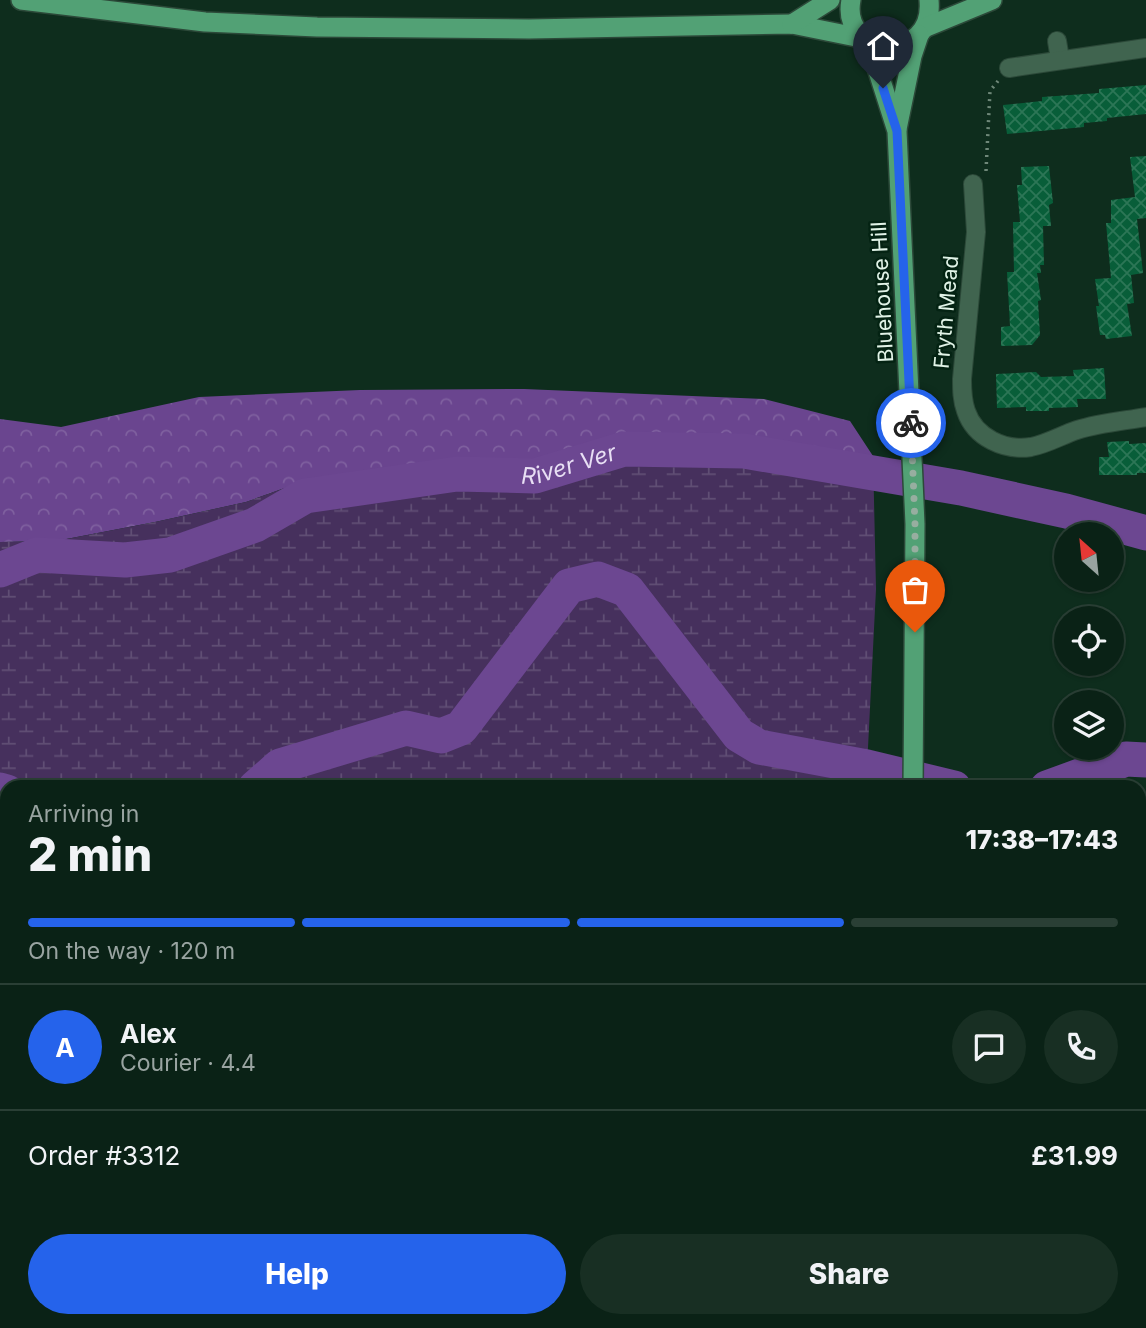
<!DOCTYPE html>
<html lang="en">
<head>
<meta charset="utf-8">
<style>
	:root { --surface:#0a2216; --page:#182f23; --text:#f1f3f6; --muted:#99a4a1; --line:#2a3f35; --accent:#2563eb }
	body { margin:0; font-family:Inter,sans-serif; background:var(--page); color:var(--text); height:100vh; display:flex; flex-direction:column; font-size:26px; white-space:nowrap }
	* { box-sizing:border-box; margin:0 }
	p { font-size:23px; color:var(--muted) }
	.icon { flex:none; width:38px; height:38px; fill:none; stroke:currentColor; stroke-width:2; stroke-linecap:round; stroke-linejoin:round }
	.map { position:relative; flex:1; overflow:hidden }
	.sheet { position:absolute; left:0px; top:780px; width:1146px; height:548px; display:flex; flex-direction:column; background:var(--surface); border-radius:21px 21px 0 0; box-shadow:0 2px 5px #0004,0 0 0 2px var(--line) }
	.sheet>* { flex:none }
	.needle { width:46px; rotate:333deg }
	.buttons { position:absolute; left:1054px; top:522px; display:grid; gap:14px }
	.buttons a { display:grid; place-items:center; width:70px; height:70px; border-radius:50%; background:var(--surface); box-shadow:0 2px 5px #0004,0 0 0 2px var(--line); font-size:35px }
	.pin { position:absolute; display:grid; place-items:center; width:60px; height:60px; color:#fff; margin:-72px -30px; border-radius:50% 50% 50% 0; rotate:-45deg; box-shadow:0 0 7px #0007 }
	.pin .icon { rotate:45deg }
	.courier { position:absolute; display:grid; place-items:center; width:70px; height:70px; margin:-35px; border:5px solid #2563eb; border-radius:50%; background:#fff; color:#222; box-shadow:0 2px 9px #0007 }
	.summary em { font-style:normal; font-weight:800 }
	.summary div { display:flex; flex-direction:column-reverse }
	.summary { display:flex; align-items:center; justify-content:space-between; height:119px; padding:0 28px }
	h1 { font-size:46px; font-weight:800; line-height:52px }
	.bar { display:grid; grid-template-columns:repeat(4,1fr); gap:10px 7px; align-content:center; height:84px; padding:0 28px }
	.bar i { height:9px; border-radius:5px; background:var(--line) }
	.bar .on { background:var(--accent) }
	.bar p { grid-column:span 4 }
	.line { display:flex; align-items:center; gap:18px; padding:0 28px; border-top:2px solid var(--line) }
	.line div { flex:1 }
	.round { display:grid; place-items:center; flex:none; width:74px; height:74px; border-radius:37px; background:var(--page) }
	.action { display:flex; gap:14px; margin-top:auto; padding:14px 28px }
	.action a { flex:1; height:80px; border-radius:42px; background:var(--accent); color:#fff; font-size:28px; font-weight:800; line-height:80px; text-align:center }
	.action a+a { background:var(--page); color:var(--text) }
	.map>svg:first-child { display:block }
	.grass { fill:url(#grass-tufts) }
	.forest { fill:url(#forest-crowns) }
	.wetland { fill:url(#wetland-marsh) }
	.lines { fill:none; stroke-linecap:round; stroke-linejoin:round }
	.river { stroke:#6c4791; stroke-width:35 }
	.building { fill:url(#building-cross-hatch) }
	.service-casing { stroke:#2c4939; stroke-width:11 }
	.minor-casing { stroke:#2c4939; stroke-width:20 }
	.tertiary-casing { stroke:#2c4939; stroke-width:22 }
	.primary-casing { stroke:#2c4939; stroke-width:22 }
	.path { stroke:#6f8879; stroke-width:3.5; stroke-dasharray:2 5; stroke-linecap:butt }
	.service { stroke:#40644f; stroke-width:9 }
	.minor { stroke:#40644f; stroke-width:18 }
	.tertiary { stroke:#40644f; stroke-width:19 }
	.primary { stroke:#52a175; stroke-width:19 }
	.done { stroke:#97aea0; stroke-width:7; stroke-dasharray:0 12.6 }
	.route { stroke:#2563eb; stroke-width:9 }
	.labels { text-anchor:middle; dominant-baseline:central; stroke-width:5; stroke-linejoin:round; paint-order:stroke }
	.street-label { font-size:21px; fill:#e1f3e7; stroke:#042313 }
	.water-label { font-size:23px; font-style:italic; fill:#e8dff4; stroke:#042313 }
</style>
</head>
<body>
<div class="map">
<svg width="1146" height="1328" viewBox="0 0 1146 1328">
	<defs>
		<pattern id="grass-tufts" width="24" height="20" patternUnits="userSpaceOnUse" patternTransform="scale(1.75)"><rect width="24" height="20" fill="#46305d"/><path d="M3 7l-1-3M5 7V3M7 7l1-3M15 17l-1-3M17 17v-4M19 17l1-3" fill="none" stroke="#604e74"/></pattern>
		<pattern id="forest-crowns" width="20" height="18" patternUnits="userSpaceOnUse" patternTransform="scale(1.75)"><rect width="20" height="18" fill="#6a458f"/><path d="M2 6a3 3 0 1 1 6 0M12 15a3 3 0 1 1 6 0" fill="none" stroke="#7f609f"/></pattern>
		<pattern id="wetland-marsh" width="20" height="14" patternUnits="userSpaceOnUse" patternTransform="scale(1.75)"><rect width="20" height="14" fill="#46305d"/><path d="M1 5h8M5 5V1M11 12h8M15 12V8" fill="none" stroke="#604e74"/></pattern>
		<pattern id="building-cross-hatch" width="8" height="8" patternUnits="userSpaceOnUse" patternTransform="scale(1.75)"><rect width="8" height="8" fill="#085e39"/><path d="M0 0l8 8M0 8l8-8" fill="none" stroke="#2c7656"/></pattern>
	</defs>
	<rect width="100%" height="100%" fill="#0e2d1d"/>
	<g class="grass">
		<path d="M 0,909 L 7,910 L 7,1321 L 346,1321 L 345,1328 L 0,1328 Z"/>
		<path d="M 393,1321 L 693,1321 L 689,1328 L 647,1328 L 626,1324 L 621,1328 L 467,1328 Z"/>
	</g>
	<path class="forest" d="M 524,389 L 764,399 L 850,421 L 873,456 L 749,443 L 623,441 L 523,467 L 430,469 L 307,480 L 246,502 L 155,522 L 56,541 L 0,542 L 0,419 L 61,427 L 199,397 L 360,390 Z"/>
	<path class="wetland" d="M 623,441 L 749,443 L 873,456 L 876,589 L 866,787 L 7,788 L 7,910 L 0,909 L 0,542 L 56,541 L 155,522 L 246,502 L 307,480 L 430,469 L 523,467 Z"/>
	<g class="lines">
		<g class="river">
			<path id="s1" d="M 0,570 L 37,555 L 125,560 L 170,555 L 255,525 L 305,496 L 457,474 L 535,476 L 624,449 L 744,451 L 961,488 L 1066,511 L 1146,533"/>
			<path d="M 255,788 L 280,766 L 406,728 L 441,736 L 461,728 L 569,586 L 598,579 L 627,590 L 739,735 L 759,747 L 867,767 L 954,788"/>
			<path d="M 1047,788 L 1126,759 L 1146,760"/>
			<path d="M 0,790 L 7,792"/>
		</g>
	</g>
	<g class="building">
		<path d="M 1146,85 L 1146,114 L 1107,118 L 1107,121 L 1084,123 L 1084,127 L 1007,134 L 1003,105 L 1042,101 L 1042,97 L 1099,93 L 1099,89 Z"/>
		<path d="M 1146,156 L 1146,218 L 1137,219 L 1143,273 L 1131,275 L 1134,303 L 1127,304 L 1132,336 L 1106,339 L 1105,335 L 1100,335 L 1096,306 L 1099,306 L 1095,279 L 1111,278 L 1106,223 L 1111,223 L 1111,200 L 1135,197 L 1130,157 Z"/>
		<path d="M 1049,166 L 1053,203 L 1049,205 L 1051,226 L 1043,226 L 1044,265 L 1040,265 L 1041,273 L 1037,273 L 1041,300 L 1038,301 L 1040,335 L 1032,345 L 1001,346 L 1001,327 L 1010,326 L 1007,272 L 1014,272 L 1013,222 L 1020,222 L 1017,185 L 1022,185 L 1021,167 Z"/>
		<path d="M 1104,368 L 1106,399 L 1077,399 L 1078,407 L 1049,408 L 1049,411 L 1026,411 L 1026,407 L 997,408 L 996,374 L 1036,372 L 1041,377 L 1074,376 L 1073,370 Z"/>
		<path d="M 1129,441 L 1129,444 L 1146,443 L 1146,473 L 1137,473 L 1137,475 L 1099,475 L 1099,457 L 1109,457 L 1107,442 Z"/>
	</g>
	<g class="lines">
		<defs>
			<g id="service">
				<path d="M 0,1312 L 7,1312"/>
				<path d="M 194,1321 L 334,1328"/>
			</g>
			<g id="minor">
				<path d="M 1057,41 L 1060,59"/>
				<path d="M 1009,68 L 1146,48"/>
				<path d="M 973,184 L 976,232 L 962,379 C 962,390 962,400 966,411 C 975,438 1005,451 1031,447 C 1047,444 1062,435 1077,430 C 1099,423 1123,421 1146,417"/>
				<path d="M 1139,860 L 1146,860"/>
			</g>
			<path id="tertiary" d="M 872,1321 L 872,1328"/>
			<g id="primary">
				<path d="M 21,0 L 205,22 L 317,27 L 529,29 L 792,24 L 866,39"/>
				<path d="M 851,0 C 840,57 935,65 929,0"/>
				<path d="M 792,24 L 830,0"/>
				<path d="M 924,28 L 992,0"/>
				<path d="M 868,40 L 897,131 L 915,524 L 913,788"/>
				<path d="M 897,129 L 912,56 L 919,35"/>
				<path d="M 857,1328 L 858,1321"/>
			</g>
		</defs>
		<use href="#service" class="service-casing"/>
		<use href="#minor" class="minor-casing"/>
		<use href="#tertiary" class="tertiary-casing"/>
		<use href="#primary" class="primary-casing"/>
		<path class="path" d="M 986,171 L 990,91 L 998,81"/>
		<use href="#service" class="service"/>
		<use href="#minor" class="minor"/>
		<use href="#tertiary" class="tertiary"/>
		<use href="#primary" class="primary"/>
	</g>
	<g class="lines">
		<path class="done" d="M 911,423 L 915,524 L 915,632"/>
		<path class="route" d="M 883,88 L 897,131 L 911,423"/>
	</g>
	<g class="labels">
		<g class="street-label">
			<text transform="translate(882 292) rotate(-93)">Bluehouse Hill</text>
			<text transform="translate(946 312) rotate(-85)">Fryth Mead</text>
		</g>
		<g class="water-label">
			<text stroke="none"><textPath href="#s1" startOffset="588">River Ver</textPath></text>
		</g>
	</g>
</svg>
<div class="buttons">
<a><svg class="needle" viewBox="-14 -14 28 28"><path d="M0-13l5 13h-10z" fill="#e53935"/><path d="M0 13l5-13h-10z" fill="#99a4a1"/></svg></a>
<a><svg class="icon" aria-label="locate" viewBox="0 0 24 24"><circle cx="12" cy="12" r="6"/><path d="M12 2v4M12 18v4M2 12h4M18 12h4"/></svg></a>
<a><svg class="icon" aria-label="layers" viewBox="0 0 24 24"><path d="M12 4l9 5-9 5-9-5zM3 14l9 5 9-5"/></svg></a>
</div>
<div class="pin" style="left:915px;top:632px;background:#ea580c"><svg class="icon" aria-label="bag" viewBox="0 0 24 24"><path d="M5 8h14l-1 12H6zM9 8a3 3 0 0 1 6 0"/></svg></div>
<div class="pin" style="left:883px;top:88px;background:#1f2937"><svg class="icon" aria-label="home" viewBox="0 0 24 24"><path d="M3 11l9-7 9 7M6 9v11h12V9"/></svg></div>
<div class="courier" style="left:911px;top:423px"><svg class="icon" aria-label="bike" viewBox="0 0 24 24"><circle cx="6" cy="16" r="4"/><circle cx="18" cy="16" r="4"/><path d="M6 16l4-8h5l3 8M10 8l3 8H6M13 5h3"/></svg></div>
<section class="sheet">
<div class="summary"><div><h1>2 min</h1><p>Arriving in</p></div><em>17:38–17:43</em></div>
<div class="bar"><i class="on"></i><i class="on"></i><i class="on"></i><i></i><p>On the way · 120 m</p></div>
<div class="line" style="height:126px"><b class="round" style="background:var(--accent);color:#fff">A</b><div><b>Alex</b><p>Courier · 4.4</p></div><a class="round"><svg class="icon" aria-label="chat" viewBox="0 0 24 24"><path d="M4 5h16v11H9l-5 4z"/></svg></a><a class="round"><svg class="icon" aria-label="phone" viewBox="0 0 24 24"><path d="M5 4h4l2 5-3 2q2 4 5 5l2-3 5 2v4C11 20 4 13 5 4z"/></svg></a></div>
<div class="line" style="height:91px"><div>Order #3312</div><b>£31.99</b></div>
<div class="action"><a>Help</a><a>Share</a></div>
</section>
</div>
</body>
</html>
